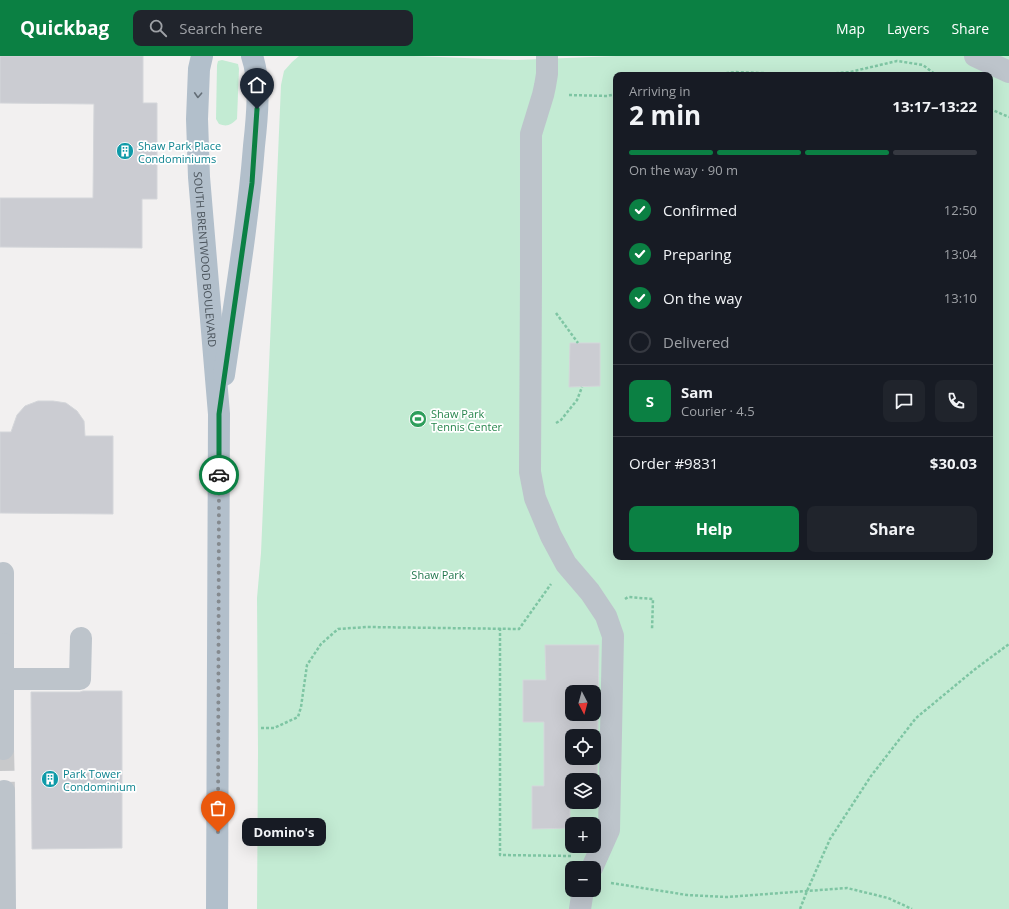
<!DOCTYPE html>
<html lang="en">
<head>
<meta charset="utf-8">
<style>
	:root { --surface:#171b24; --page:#20242c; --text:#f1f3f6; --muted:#9ea1a6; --line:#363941; --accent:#0b8043 }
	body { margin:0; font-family:"Open Sans",sans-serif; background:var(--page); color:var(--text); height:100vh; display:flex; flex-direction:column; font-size:15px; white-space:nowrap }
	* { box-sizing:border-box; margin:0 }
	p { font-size:13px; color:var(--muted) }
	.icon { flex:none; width:22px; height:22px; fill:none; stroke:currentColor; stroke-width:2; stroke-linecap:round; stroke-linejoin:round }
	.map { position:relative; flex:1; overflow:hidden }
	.details { position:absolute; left:613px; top:16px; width:380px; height:488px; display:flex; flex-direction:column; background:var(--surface); border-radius:8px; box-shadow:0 4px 16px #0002 }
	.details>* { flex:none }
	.needle { width:26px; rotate:174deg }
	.controls { position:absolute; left:565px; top:629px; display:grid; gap:8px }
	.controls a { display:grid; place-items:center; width:36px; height:36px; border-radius:8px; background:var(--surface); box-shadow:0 4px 16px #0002; font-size:20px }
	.pin { position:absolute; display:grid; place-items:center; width:34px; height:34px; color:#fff; margin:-41px -17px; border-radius:50% 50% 50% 0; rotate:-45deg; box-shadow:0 0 4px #0007 }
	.pin .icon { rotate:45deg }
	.courier { position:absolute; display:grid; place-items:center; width:40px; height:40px; margin:-20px; border:3px solid #0b8043; border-radius:50%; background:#fff; color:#222; box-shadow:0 1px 5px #0007 }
	.bubble { position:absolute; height:28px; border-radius:8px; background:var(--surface); box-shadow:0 4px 16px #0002; font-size:13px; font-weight:700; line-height:28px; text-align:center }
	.overview em { font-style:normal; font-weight:700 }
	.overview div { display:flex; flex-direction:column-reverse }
	.overview { display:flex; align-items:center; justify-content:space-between; height:68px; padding:0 16px }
	h1 { font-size:26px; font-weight:700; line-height:30px }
	.bar { display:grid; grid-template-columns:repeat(4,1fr); gap:6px 4px; align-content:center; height:48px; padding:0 16px }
	.bar i { height:5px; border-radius:3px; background:var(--line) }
	.bar .active { background:var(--accent) }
	.bar p { grid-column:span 4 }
	.line { display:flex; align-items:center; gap:10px; padding:0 16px; border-top:1px solid var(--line) }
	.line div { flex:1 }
	.round { display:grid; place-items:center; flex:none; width:42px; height:42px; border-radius:8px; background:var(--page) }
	ol { padding:0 16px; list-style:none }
	li { display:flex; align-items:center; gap:12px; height:44px }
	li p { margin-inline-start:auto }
	li .icon { padding:4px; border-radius:50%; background:var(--accent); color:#fff; stroke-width:4 }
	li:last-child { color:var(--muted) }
	li i { width:22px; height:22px; border:2px solid var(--line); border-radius:50% }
	.primary-button { display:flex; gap:8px; margin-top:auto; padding:8px 16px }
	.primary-button a { flex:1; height:46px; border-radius:8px; background:var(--accent); color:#fff; font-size:16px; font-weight:700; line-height:46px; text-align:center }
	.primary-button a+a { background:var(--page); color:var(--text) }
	header { display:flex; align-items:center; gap:24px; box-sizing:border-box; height:56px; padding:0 20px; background:var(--accent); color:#fff }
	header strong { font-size:19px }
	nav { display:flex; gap:22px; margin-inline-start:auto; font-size:14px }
	.search { width:280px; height:36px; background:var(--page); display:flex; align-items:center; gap:10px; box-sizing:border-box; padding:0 14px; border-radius:8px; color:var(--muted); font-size:15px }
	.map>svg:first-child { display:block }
	.green { fill:#c3ebd3; fill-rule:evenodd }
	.building { fill:#cbccd2; stroke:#d4d6da; fill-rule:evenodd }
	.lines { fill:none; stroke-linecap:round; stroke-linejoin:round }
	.minor-tunnel { stroke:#c8c9cb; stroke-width:22; stroke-dasharray:22 11; stroke-linecap:butt }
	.path { stroke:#7ec5a3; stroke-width:2.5; stroke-dasharray:3 2; stroke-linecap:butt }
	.minor { stroke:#bdc4cb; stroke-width:22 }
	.major { stroke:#b2bfcb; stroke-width:22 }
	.oneway { stroke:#646e77 }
	.done { stroke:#858a8f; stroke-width:4; stroke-dasharray:0 7.2 }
	.route { stroke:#0b8043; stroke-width:5 }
	.labels { text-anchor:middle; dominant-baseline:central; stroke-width:3.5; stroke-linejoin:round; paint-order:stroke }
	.culture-label { font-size:11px; fill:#0d838f; stroke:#fff; text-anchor:start }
	.street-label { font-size:11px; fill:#4a535b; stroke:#fff }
	.leisure-label { font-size:11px; fill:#27864d; stroke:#fff; text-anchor:start }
	.park-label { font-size:11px; fill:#21764d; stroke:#fff }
</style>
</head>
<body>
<header>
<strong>Quickbag</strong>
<div class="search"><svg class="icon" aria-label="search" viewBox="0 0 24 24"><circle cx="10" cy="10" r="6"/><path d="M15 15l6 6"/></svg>Search here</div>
<nav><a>Map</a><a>Layers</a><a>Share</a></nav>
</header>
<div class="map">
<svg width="1009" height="853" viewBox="0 0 1009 853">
	<rect width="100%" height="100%" fill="#f2f0f0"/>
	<g class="green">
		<path d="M 299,0 L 414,0 L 517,4 L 616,0 L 1009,0 L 1009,853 L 257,853 L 258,696 L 257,542 L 261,497 L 281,29 L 284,15 L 292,6 ZM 616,19 L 990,19 L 990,501 L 616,501 ZM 572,636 L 594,636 L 594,658 L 572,658 ZM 572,680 L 594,680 L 594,702 L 572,702 ZM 572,724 L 594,724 L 594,746 L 572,746 ZM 572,768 L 594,768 L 594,790 L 572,790 ZM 572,812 L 594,812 L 594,834 L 572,834 Z"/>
		<path d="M 222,4 L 238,8 L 239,13 L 237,63 C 231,69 227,71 219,68 L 216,63 L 217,9 L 218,5 Z"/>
	</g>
	<g class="building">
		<path d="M 0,0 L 143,0 L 143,47 L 157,47 L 157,143 L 142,143 L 142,192 L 0,191 L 0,142 L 93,142 L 94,48 L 0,47 Z"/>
		<path d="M 570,287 L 600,287 L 600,330 L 569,331 Z"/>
		<path d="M 38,345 L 53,345 L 66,347 L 77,355 L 84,365 L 85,380 L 113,380 L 113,458 L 0,457 L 0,376 L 11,376 L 17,359 L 25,350 Z"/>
		<path d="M 545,589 L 599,589 L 597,734 L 594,734 L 594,724 L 572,724 L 572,734 L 570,734 L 570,772 L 532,773 L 532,730 L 544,730 L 544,666 L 523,666 L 523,624 L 546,624 ZM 572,636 L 594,636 L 594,658 L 572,658 ZM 572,680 L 594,680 L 594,702 L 572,702 Z"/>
		<path d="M 83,635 L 122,635 L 122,792 L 32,793 L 31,636 L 80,636 Z"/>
	</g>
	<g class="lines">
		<path class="minor-tunnel" d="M 3,693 L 4,735"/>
		<g class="path">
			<path d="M 711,19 L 735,16 L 816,19 L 850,16 L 897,5 L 923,9 L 936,19"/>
			<path d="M 569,39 L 607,40 L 616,38"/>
			<path d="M 990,53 L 1009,61"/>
			<path d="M 556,257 L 578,287"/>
			<path d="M 556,367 L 561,364 L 577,344 L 582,331"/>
			<path d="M 625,543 L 628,541 L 653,543 L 652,574"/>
			<path d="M 500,572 L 500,799 L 571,800"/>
			<path d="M 261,672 L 274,672 L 298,661 L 301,651 L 307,609 L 321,588 L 338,573 L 367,571 L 519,573 L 551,528"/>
			<path d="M 611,827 L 687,839 L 727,841 L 847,832 L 888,842 L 912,853"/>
			<path d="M 800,853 L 807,835 L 830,783 L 871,720 L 916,662 L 974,614 L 1009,588"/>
		</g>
		<g class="minor">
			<path d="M 547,0 L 547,18 L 545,30 L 543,39 L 531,78 L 531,223 L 530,416 L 535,442 L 551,480 L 566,508 L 590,536 L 606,560 L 613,580 L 609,774 L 592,812"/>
			<path d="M 975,0 L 1009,16"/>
			<path d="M 0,588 L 3,588 L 3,517"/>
			<path d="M 3,588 L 3,693"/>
			<path d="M 3,623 L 80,623 L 81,582"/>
			<path d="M 4,735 L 5,853"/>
			<path d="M 580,853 L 583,834"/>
		</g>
		<g class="major">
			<path id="s1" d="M 202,0 L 199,13 L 197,63 L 199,121 L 219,358 L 217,853"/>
			<path d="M 224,319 C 235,243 248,167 254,90 C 257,63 261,26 252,0"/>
		</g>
	</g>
	<defs><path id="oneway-chevron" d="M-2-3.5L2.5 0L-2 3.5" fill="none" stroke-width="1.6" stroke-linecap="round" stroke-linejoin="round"/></defs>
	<use class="oneway" href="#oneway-chevron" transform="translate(198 39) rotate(93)"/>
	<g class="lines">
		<path class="done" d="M 218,776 L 219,419"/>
		<path class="route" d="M 219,419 L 219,358 L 252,127 L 257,53"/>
	</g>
	<defs>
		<symbol id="building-disc" viewBox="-11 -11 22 22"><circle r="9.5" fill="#0f9aa8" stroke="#fff"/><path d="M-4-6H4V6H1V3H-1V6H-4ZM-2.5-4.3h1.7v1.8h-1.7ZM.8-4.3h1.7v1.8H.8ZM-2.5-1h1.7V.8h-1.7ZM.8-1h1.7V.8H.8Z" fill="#fff"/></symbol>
		<symbol id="stadium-disc" viewBox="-11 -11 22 22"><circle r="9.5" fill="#2e9e5b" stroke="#fff"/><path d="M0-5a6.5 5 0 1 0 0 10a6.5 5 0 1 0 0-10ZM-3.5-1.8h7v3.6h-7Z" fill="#fff"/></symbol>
	</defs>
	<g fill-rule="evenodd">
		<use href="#building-disc" x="115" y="85" width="20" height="20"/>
		<use href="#stadium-disc" x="408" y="353" width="20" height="20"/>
		<use href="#building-disc" x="40" y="713" width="20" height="20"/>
	</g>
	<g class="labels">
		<g class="culture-label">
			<text x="138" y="89">Shaw Park Place<tspan x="138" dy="13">Condominiums</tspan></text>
			<text x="63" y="717">Park Tower<tspan x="63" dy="13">Condominium</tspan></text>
		</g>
		<g class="street-label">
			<text stroke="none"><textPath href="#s1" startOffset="204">SOUTH BRENTWOOD BOULEVARD</textPath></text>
		</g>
		<g class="leisure-label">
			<text x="431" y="357">Shaw Park<tspan x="431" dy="13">Tennis Center</tspan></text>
		</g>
		<g class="park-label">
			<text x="438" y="518">Shaw Park</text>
		</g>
	</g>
</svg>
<div class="controls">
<a><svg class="needle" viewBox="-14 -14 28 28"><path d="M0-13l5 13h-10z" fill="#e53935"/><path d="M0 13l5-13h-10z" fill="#9ea1a6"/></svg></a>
<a><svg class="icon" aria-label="locate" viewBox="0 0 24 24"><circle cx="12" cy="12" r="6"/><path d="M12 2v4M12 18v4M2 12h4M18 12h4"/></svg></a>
<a><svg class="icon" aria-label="layers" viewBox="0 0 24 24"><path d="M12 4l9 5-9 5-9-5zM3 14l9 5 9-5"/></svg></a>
<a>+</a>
<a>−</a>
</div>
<div class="pin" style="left:218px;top:776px;background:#ea580c"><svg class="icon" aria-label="bag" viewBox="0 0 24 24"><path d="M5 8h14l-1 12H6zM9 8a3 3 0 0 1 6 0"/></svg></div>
<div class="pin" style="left:257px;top:53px;background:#1f2937"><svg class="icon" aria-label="home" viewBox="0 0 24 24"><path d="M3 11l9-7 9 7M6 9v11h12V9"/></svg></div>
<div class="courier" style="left:219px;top:419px"><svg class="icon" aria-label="car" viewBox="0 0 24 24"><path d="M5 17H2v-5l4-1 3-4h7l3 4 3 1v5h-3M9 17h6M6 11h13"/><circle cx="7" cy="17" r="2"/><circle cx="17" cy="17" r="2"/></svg></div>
<div class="bubble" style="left:242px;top:762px;width:84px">Domino's</div>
<section class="details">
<div class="overview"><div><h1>2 min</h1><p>Arriving in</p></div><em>13:17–13:22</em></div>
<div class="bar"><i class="active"></i><i class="active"></i><i class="active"></i><i></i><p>On the way · 90 m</p></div>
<ol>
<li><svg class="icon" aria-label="check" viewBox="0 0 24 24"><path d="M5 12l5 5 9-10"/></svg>Confirmed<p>12:50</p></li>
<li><svg class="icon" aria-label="check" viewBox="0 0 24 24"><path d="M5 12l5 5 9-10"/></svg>Preparing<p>13:04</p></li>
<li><svg class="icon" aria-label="check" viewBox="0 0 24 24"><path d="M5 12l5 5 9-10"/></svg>On the way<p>13:10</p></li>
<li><i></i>Delivered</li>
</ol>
<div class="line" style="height:72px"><b class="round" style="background:var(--accent);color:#fff">S</b><div><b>Sam</b><p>Courier · 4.5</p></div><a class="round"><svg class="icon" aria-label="chat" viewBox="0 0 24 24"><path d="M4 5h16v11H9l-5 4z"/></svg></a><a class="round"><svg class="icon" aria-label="phone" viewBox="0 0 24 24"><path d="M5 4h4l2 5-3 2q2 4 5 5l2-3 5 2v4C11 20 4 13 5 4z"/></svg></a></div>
<div class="line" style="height:52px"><div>Order #9831</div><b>$30.03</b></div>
<div class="primary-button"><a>Help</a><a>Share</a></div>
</section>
</div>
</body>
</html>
